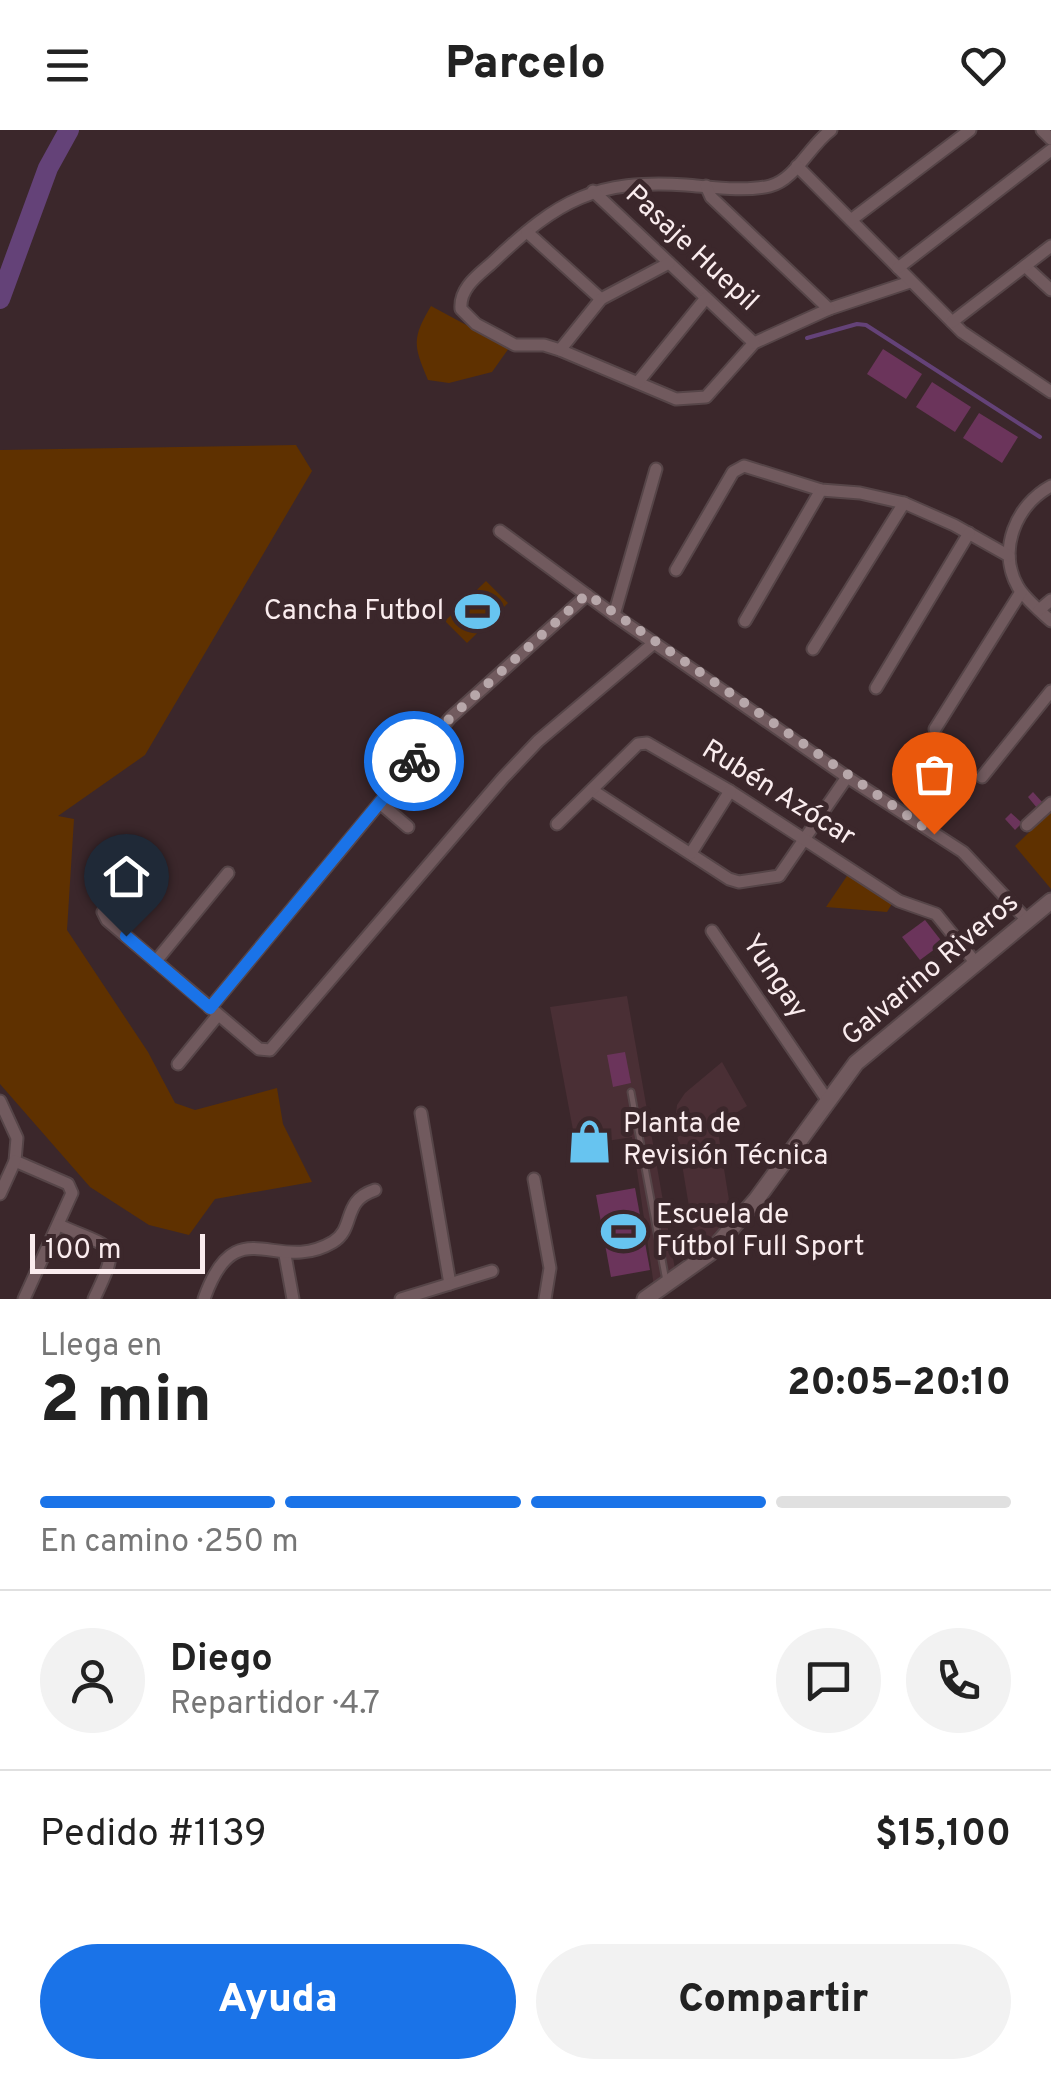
<!DOCTYPE html>
<html lang="es">
<head>
<meta charset="utf-8">
<style>
	:root { --surface:#fff; --page:#f2f2f2; --text:#222; --muted:#767676; --line:#e0e0e0; --accent:#1a73e8 }
	body { margin:0; font-family:Overpass,sans-serif; background:var(--page); color:var(--text); height:100vh; display:flex; flex-direction:column; font-size:38px; white-space:nowrap }
	* { box-sizing:border-box; margin:0 }
	p { font-size:32px; color:var(--muted) }
	.icon { flex:none; width:55px; height:55px; fill:none; stroke:currentColor; stroke-width:2; stroke-linecap:round; stroke-linejoin:round }
	.map { position:relative; height:1169px; overflow:hidden }
	.details { display:flex; flex-direction:column; background:var(--surface); flex:1 }
	.details>* { flex:none }
	.scale { position:absolute; left:30px; bottom:25px; width:175px; box-sizing:border-box; padding-left:10px; border:5px solid #faecee; border-top:0; font-size:28px; line-height:35px; white-space:nowrap; color:#faecee; -webkit-text-stroke:8px #3b272b; paint-order:stroke }
	.pin { position:absolute; display:grid; place-items:center; width:85px; height:85px; color:#fff; margin:-102px -42px; border-radius:50% 50% 50% 0; rotate:-45deg; box-shadow:0 0 10px #0007 }
	.pin .icon { rotate:45deg }
	.courier { position:absolute; display:grid; place-items:center; width:100px; height:100px; margin:-50px; border:8px solid #1a73e8; border-radius:50%; background:#fff; color:#222; box-shadow:0 2px 12px #0007 }
	.summary em { font-style:normal; font-weight:800 }
	.summary div { display:flex; flex-direction:column-reverse }
	.summary { display:flex; align-items:center; justify-content:space-between; height:170px; padding:0 40px }
	h1 { font-size:65px; font-weight:800; line-height:75px }
	.bar { display:grid; grid-template-columns:repeat(4,1fr); gap:15px 10px; align-content:center; height:120px; padding:0 40px }
	.bar i { height:12px; border-radius:8px; background:var(--line) }
	.bar .active { background:var(--accent) }
	.bar p { grid-column:span 4 }
	.line { display:flex; align-items:center; gap:25px; padding:0 40px; border-top:2px solid var(--line) }
	.line div { flex:1 }
	.round { display:grid; place-items:center; flex:none; width:105px; height:105px; border-radius:52px; background:var(--page) }
	.cta { display:flex; gap:20px; margin-top:auto; padding:20px 40px }
	.cta a { flex:1; height:115px; border-radius:60px; background:var(--accent); color:#fff; font-size:40px; font-weight:800; line-height:115px; text-align:center }
	.cta a+a { background:var(--page); color:var(--text) }
	header { display:flex; justify-content:space-between; align-items:center; height:130px; padding:0 40px; background:var(--surface); font-size:45px; font-weight:800 }
	.map>svg:first-child { display:block }
	.built { fill:#4a2f35 }
	.green { fill:#5f3100 }
	.lines { fill:none; stroke-linecap:round; stroke-linejoin:round }
	.stream { stroke:#644278; stroke-width:4 }
	.river { stroke:#644278; stroke-width:20 }
	.building { fill:#6b345b }
	.lane-casing { stroke:#564548; stroke-width:9 }
	.street-casing { stroke:#564548; stroke-width:15 }
	.secondary-casing { stroke:#564548; stroke-width:19 }
	.lane { stroke:#715a5e; stroke-width:5 }
	.street { stroke:#715a5e; stroke-width:11 }
	.secondary { stroke:#715a5e; stroke-width:15 }
	.done { stroke:#b7a7aa; stroke-width:10; stroke-dasharray:0 18 }
	.route { stroke:#1a73e8; stroke-width:12 }
	.labels { text-anchor:middle; dominant-baseline:central; stroke-width:10; stroke-linejoin:round; paint-order:stroke }
	.street-label { font-size:28px; fill:#faecee; stroke:#3b272b }
	.poi-label { font-size:28px; fill:#faecee; stroke:#3b272b; text-anchor:start }
</style>
</head>
<body>
<header><svg class="icon" aria-label="menu" viewBox="0 0 24 24"><path d="M4 6h16M4 12h16M4 18h16"/></svg>Parcelo<svg class="icon" aria-label="heart" viewBox="0 0 24 24"><path d="M12 20l-8-8c-3-5 5-10 8-4 3-6 11-1 8 4z"/></svg></header>
<div class="map">
<svg width="1051" height="1169" viewBox="0 0 1051 1169">
	<rect width="100%" height="100%" fill="#3b272b"/>
	<g class="built">
		<path d="M 627,866 L 675,1139 L 654,1156 L 632,1007 L 576,1016 L 550,877 Z"/>
		<path d="M 722,932 L 747,976 L 717,995 L 732,1089 L 708,1119 L 697,1125 L 675,992 L 677,975 L 685,963 Z"/>
	</g>
	<g class="green">
		<path d="M 431,176 L 509,218 L 492,242 L 449,253 L 428,250 C 413,215 412,208 431,176 Z"/>
		<path d="M 296,315 L 312,341 L 145,625 L 58,686 L 74,689 L 67,800 L 148,922 L 175,973 L 195,980 L 277,958 L 283,994 L 312,1052 L 215,1069 L 189,1105 L 149,1095 L 90,1057 L 0,954 L 0,320 Z"/>
		<path d="M 486,451 L 508,473 L 467,513 L 445,491 Z"/>
		<path d="M 1051,681 L 1051,759 L 1015,716 Z"/>
		<path d="M 851,740 L 895,769 L 887,782 L 826,777 Z"/>
	</g>
	<g class="lines">
		<path class="stream" d="M 807,208 L 857,194 L 866,195 L 1040,307"/>
		<path class="river" d="M 0,169 L 48,38 L 69,0"/>
	</g>
	<g class="building">
		<path d="M 883,219 L 922,244 L 906,269 L 867,244 Z"/>
		<path d="M 932,252 L 971,277 L 955,302 L 916,277 Z"/>
		<path d="M 979,283 L 1018,307 L 1002,333 L 963,308 Z"/>
		<path d="M 1033,662 L 1043,673 L 1037,678 L 1028,667 Z"/>
		<path d="M 1011,683 L 1022,693 L 1015,700 L 1005,689 Z"/>
		<path d="M 925,790 L 943,813 L 920,830 L 902,807 Z"/>
		<path d="M 625,922 L 631,953 L 613,957 L 607,925 Z"/>
		<path d="M 635,1058 L 650,1140 L 611,1147 L 596,1065 Z"/>
	</g>
	<g class="lines">
		<defs>
			<path id="lane" d="M 631,962 L 666,1151"/>
			<g id="street">
				<path d="M 831,0 C 809,16 795,50 770,56 C 744,62 712,57 686,55 C 596,49 558,70 494,131 C 480,144 459,157 461,179 L 476,194 L 515,215 L 544,215 L 560,220 L 676,269 L 706,267 L 754,213 L 829,179 L 910,152"/>
				<path d="M 1042,0 L 1051,9"/>
				<path d="M 797,36 L 962,202 L 1051,262"/>
				<path d="M 706,56 L 711,67 L 829,179"/>
				<path d="M 593,61 L 754,213"/>
				<path d="M 851,90 L 970,0"/>
				<path d="M 527,102 L 601,169"/>
				<path d="M 1025,136 L 1051,160"/>
				<path d="M 898,138 L 1051,20"/>
				<path d="M 952,192 L 1051,116"/>
				<path d="M 560,220 L 601,169 L 669,133"/>
				<path d="M 638,252 L 706,168"/>
				<path d="M 1051,356 C 1016,375 997,420 1018,457 C 1026,470 1040,481 1051,491"/>
				<path d="M 500,401 L 614,485 L 847,647 L 963,722 L 1027,790"/>
				<path d="M 676,440 L 733,342 L 744,336 L 821,360 L 860,363 L 904,373 L 954,395 L 1009,426"/>
				<path d="M 1039,480 L 1051,470"/>
				<path d="M 614,485 L 656,339"/>
				<path d="M 745,491 L 821,360"/>
				<path d="M 813,519 L 904,373"/>
				<path d="M 876,558 L 969,403"/>
				<path d="M 935,599 L 1021,462"/>
				<path d="M 982,647 L 1051,561"/>
				<path d="M 592,660 L 729,749 L 739,752 L 779,746 L 847,647"/>
				<path d="M 380,673 L 408,697"/>
				<path d="M 557,694 L 638,614 L 647,613 L 730,661 L 899,771 L 936,784 L 975,832"/>
				<path d="M 1027,695 L 1051,673"/>
				<path d="M 691,723 L 730,661"/>
				<path d="M 135,740 L 103,782 L 107,790 L 259,919 L 270,920 L 503,648 L 538,611 L 654,513"/>
				<path d="M 712,801 L 828,971"/>
				<path d="M 156,831 L 228,743"/>
				<path d="M 210,878 L 450,588 L 587,465"/>
				<path d="M 178,934 L 218,885"/>
				<path d="M 0,971 L 17,1008 L 15,1031 L 68,1054 L 72,1063 L 24,1169"/>
				<path d="M 421,983 L 450,1154"/>
				<path d="M 534,1049 L 550,1138 L 545,1169"/>
				<path d="M 0,1064 L 15,1031"/>
				<path d="M 59,1095 C 114,1120 122,1110 94,1169"/>
				<path d="M 285,1125 L 293,1169"/>
				<path d="M 204,1169 C 236,1077 276,1146 333,1112 C 356,1098 341,1071 375,1060"/>
				<path d="M 401,1169 L 492,1141"/>
			</g>
			<path id="secondary" d="M 645,1169 L 710,1123 L 756,1070 L 856,933 L 1051,771"/>
		</defs>
		<use href="#lane" class="lane-casing"/>
		<use href="#street" class="street-casing"/>
		<use href="#secondary" class="secondary-casing"/>
		<use href="#lane" class="lane"/>
		<use href="#street" class="street"/>
		<use href="#secondary" class="secondary"/>
	</g>
	<g class="lines">
		<path class="done" d="M 414,631 L 450,588 L 587,464 L 934,704"/>
		<path class="route" d="M 126,806 L 210,878 L 414,631"/>
	</g>
	<defs>
		<symbol id="stadium-bare" viewBox="-9 -9 18 18"><path d="M0-5a6.5 5 0 1 0 0 10a6.5 5 0 1 0 0-10ZM-3.5-1.8h7v3.6h-7Z" fill="#67c4f0" stroke="#3b272b" stroke-width="2.5" paint-order="stroke"/></symbol>
		<symbol id="shop-bare" viewBox="-9 -9 18 18"><path d="M-5-2.5h2.3a2.7 3.5 0 0 1 5.4 0H5L5.5 6h-11ZM-1.5-2.5h3a1.5 2.3 0 0 0-3 0Z" fill="#67c4f0" stroke="#3b272b" stroke-width="2.5" paint-order="stroke"/></symbol>
	</defs>
	<g fill-rule="evenodd">
		<use href="#stadium-bare" x="446" y="450" width="63" height="63"/>
		<use href="#shop-bare" x="558" y="980" width="63" height="63"/>
		<use href="#stadium-bare" x="592" y="1070" width="63" height="63"/>
	</g>
	<g class="labels">
		<g class="street-label">
			<text transform="translate(691 119) rotate(43)">Pasaje Huepil</text>
			<text transform="translate(778 664) rotate(32)">Rubén Azócar</text>
			<text transform="translate(931 840) rotate(-40)">Galvarino Riveros</text>
			<text transform="translate(774 847) rotate(56)">Yungay</text>
		</g>
		<g class="poi-label">
			<text x="444" y="482" text-anchor="end">Cancha Futbol</text>
			<text x="623" y="995">Planta de<tspan x="623" dy="32">Revisión Técnica</tspan></text>
			<text x="656" y="1086">Escuela de<tspan x="656" dy="32">Fútbol Full Sport</tspan></text>
		</g>
	</g>
</svg>
<div class="scale">100 m</div>
<div class="pin" style="left:934px;top:704px;background:#ea580c"><svg class="icon" aria-label="bag" viewBox="0 0 24 24"><path d="M5 8h14l-1 12H6zM9 8a3 3 0 0 1 6 0"/></svg></div>
<div class="pin" style="left:126px;top:806px;background:#1f2937"><svg class="icon" aria-label="home" viewBox="0 0 24 24"><path d="M3 11l9-7 9 7M6 9v11h12V9"/></svg></div>
<div class="courier" style="left:414px;top:631px"><svg class="icon" aria-label="bike" viewBox="0 0 24 24"><circle cx="6" cy="16" r="4"/><circle cx="18" cy="16" r="4"/><path d="M6 16l4-8h5l3 8M10 8l3 8H6M13 5h3"/></svg></div>
</div>
<section class="details">
<div class="summary"><div><h1>2 min</h1><p>Llega en</p></div><em>20:05–20:10</em></div>
<div class="bar"><i class="active"></i><i class="active"></i><i class="active"></i><i></i><p>En camino · 250 m</p></div>
<div class="line" style="height:180px"><a class="round"><svg class="icon" aria-label="person" viewBox="0 0 24 24"><circle cx="12" cy="8" r="4"/><path d="M4 21q1-7 8-7t8 7"/></svg></a><div><b>Diego</b><p>Repartidor · 4.7</p></div><a class="round"><svg class="icon" aria-label="chat" viewBox="0 0 24 24"><path d="M4 5h16v11H9l-5 4z"/></svg></a><a class="round"><svg class="icon" aria-label="phone" viewBox="0 0 24 24"><path d="M5 4h4l2 5-3 2q2 4 5 5l2-3 5 2v4C11 20 4 13 5 4z"/></svg></a></div>
<div class="line" style="height:130px"><div>Pedido #1139</div><b>$15,100</b></div>
<div class="cta"><a>Ayuda</a><a>Compartir</a></div>
</section>
</body>
</html>
